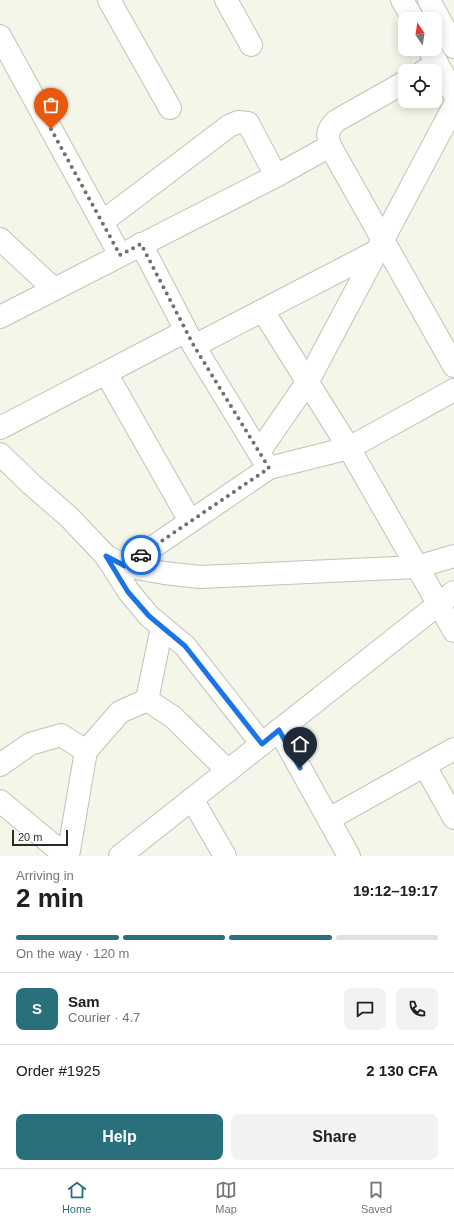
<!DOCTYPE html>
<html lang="en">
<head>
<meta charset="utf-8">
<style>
	:root { --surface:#fff; --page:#f2f2f2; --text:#202124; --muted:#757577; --line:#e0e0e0; --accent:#29707c }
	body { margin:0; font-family:Helvetica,sans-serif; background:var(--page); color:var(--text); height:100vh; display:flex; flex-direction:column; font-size:15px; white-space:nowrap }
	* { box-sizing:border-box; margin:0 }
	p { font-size:13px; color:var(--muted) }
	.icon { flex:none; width:22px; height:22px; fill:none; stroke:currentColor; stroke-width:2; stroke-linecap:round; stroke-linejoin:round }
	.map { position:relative; height:856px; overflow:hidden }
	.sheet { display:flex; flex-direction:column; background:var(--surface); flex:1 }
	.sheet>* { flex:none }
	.needle { width:26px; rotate:347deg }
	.fabs { position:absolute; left:398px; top:12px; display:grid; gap:8px }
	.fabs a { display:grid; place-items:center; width:44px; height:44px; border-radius:8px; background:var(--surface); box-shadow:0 2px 10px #0003; font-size:20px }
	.scale { position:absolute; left:12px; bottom:10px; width:56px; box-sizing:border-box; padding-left:4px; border:2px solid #2a2b26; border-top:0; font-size:11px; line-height:14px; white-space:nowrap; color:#2a2b26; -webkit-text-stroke:3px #fff; paint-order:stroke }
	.pin { position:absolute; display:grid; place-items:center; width:34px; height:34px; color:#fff; margin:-41px -17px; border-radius:50% 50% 50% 0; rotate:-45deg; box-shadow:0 0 4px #0007 }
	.pin .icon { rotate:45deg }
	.courier { position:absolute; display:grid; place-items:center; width:40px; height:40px; margin:-20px; border:3px solid #1a73e8; border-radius:50%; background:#fff; color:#222; box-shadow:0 1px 5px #0007 }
	.overview em { font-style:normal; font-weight:700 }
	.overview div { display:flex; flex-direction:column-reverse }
	.overview { display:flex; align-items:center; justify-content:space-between; height:68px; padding:0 16px }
	h1 { font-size:26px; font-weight:700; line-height:30px }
	.bar { display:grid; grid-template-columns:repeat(4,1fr); gap:6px 4px; align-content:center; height:48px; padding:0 16px }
	.bar i { height:5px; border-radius:3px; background:var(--line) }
	.bar .selected { background:var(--accent) }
	.bar p { grid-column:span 4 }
	.line { display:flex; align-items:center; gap:10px; padding:0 16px; border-top:1px solid var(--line) }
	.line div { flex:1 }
	.round { display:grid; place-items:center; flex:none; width:42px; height:42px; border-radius:8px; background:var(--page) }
	.button { display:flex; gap:8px; margin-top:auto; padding:8px 16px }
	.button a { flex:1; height:46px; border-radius:8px; background:var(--accent); color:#fff; font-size:16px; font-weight:700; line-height:46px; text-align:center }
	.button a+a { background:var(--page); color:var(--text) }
	.tabs { display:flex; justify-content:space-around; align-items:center; height:56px; border-top:1px solid var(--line); background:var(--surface); font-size:11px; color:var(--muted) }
	.tabs a { display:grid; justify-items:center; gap:2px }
	.tabs .selected { color:var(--accent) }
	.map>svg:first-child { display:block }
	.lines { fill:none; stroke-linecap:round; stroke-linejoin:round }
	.minor-casing { stroke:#c0c3b6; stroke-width:24 }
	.major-casing { stroke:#c0c3b6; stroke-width:24 }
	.minor { stroke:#fff; stroke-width:22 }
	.major { stroke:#fff; stroke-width:22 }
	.done { stroke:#70726a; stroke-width:4; stroke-dasharray:0 7.2 }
	.route { stroke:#1a73e8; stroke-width:5 }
</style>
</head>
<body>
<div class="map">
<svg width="454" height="856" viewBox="0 0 454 856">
	<rect width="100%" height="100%" fill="#f3f6e8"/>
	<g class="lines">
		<defs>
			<g id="minor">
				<path d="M 109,0 L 170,108"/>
				<path d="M 226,0 L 251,45"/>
				<path d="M 0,36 L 120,255"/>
				<path d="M 424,71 L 437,63"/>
				<path d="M 405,82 L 336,121 C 327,130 327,134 330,146 L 454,366"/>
				<path d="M 102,222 L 229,126 L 238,122 L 248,123 L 276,176"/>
				<path d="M 0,239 L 54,289"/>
				<path d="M 141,244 L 194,346 L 266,464"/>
				<path d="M 263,311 L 349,448 L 454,631"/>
				<path d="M 0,317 L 276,176 L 330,146"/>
				<path d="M 194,346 L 377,251"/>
				<path d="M 106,373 L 190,521"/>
				<path d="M 0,428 L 186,331"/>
				<path d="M 259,452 L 308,381 L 454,106"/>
				<path d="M 0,454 L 31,484 L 69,517 L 106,556 L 125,566 L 164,573 L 200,577 L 417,567 L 454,556"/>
				<path d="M 106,556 L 129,592 L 149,616 L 185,646 L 262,744"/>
				<path d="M 125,566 L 269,468 L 349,448 L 454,390"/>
				<path d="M 147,700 L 162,627"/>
				<path d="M 279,730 L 349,856"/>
				<path d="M 0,765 L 30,744 L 61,735 L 86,751"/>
				<path d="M 425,766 L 454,818"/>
				<path d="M 192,799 L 225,856"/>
				<path d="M 0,801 L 66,856"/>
				<path d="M 329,819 L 454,749"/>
				<path d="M 68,856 L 86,751 L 120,712 L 147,700 L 173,717 L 228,771"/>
				<path d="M 120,856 L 454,592"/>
			</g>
			<g id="major">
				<path d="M 402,0 L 413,19"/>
				<path d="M 429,0 L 454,47"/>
				<path d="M 429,49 L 454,94"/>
			</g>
		</defs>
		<use href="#minor" class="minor-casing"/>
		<use href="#major" class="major-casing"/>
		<use href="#minor" class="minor"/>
		<use href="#major" class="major"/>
	</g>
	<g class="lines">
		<path class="done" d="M 51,129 L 120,255 L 141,244 L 194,346 L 269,468 L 141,555"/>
		<path class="route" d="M 141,555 L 125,566 L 106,556 L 128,592 L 149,616 L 185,646 L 262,744 L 279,730 L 300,768"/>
	</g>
</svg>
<div class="fabs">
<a><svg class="needle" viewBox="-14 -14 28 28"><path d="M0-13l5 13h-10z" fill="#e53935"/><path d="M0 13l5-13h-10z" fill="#757577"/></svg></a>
<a><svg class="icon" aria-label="locate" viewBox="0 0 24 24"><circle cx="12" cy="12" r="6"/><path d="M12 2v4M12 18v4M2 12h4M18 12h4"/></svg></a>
</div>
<div class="scale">20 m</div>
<div class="pin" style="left:51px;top:129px;background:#ea580c"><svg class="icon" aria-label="bag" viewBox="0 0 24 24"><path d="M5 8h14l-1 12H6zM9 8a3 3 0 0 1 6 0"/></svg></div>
<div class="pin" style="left:300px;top:768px;background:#1f2937"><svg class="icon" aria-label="home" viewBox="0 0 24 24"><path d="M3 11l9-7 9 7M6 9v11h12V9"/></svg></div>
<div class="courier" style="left:141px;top:555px"><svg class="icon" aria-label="car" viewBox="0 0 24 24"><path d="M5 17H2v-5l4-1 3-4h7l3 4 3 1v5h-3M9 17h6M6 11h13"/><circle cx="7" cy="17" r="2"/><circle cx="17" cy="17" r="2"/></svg></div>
</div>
<section class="sheet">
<div class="overview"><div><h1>2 min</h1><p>Arriving in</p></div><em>19:12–19:17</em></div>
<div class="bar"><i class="selected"></i><i class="selected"></i><i class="selected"></i><i></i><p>On the way · 120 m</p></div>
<div class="line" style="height:72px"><b class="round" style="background:var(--accent);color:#fff">S</b><div><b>Sam</b><p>Courier · 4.7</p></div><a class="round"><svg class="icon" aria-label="chat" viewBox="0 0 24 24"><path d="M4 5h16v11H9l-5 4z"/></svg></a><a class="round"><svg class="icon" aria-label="phone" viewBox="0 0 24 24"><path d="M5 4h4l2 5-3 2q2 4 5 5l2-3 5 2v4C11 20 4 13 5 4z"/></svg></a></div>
<div class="line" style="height:52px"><div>Order #1925</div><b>2 130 CFA</b></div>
<div class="button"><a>Help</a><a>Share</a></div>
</section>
<nav class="tabs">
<a class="selected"><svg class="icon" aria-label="home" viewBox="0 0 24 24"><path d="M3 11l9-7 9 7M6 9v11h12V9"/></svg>Home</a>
<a><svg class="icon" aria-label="map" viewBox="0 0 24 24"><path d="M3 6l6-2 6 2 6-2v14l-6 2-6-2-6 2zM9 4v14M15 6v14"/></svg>Map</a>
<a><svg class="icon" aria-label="saved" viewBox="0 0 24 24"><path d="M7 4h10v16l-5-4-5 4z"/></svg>Saved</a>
</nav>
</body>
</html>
